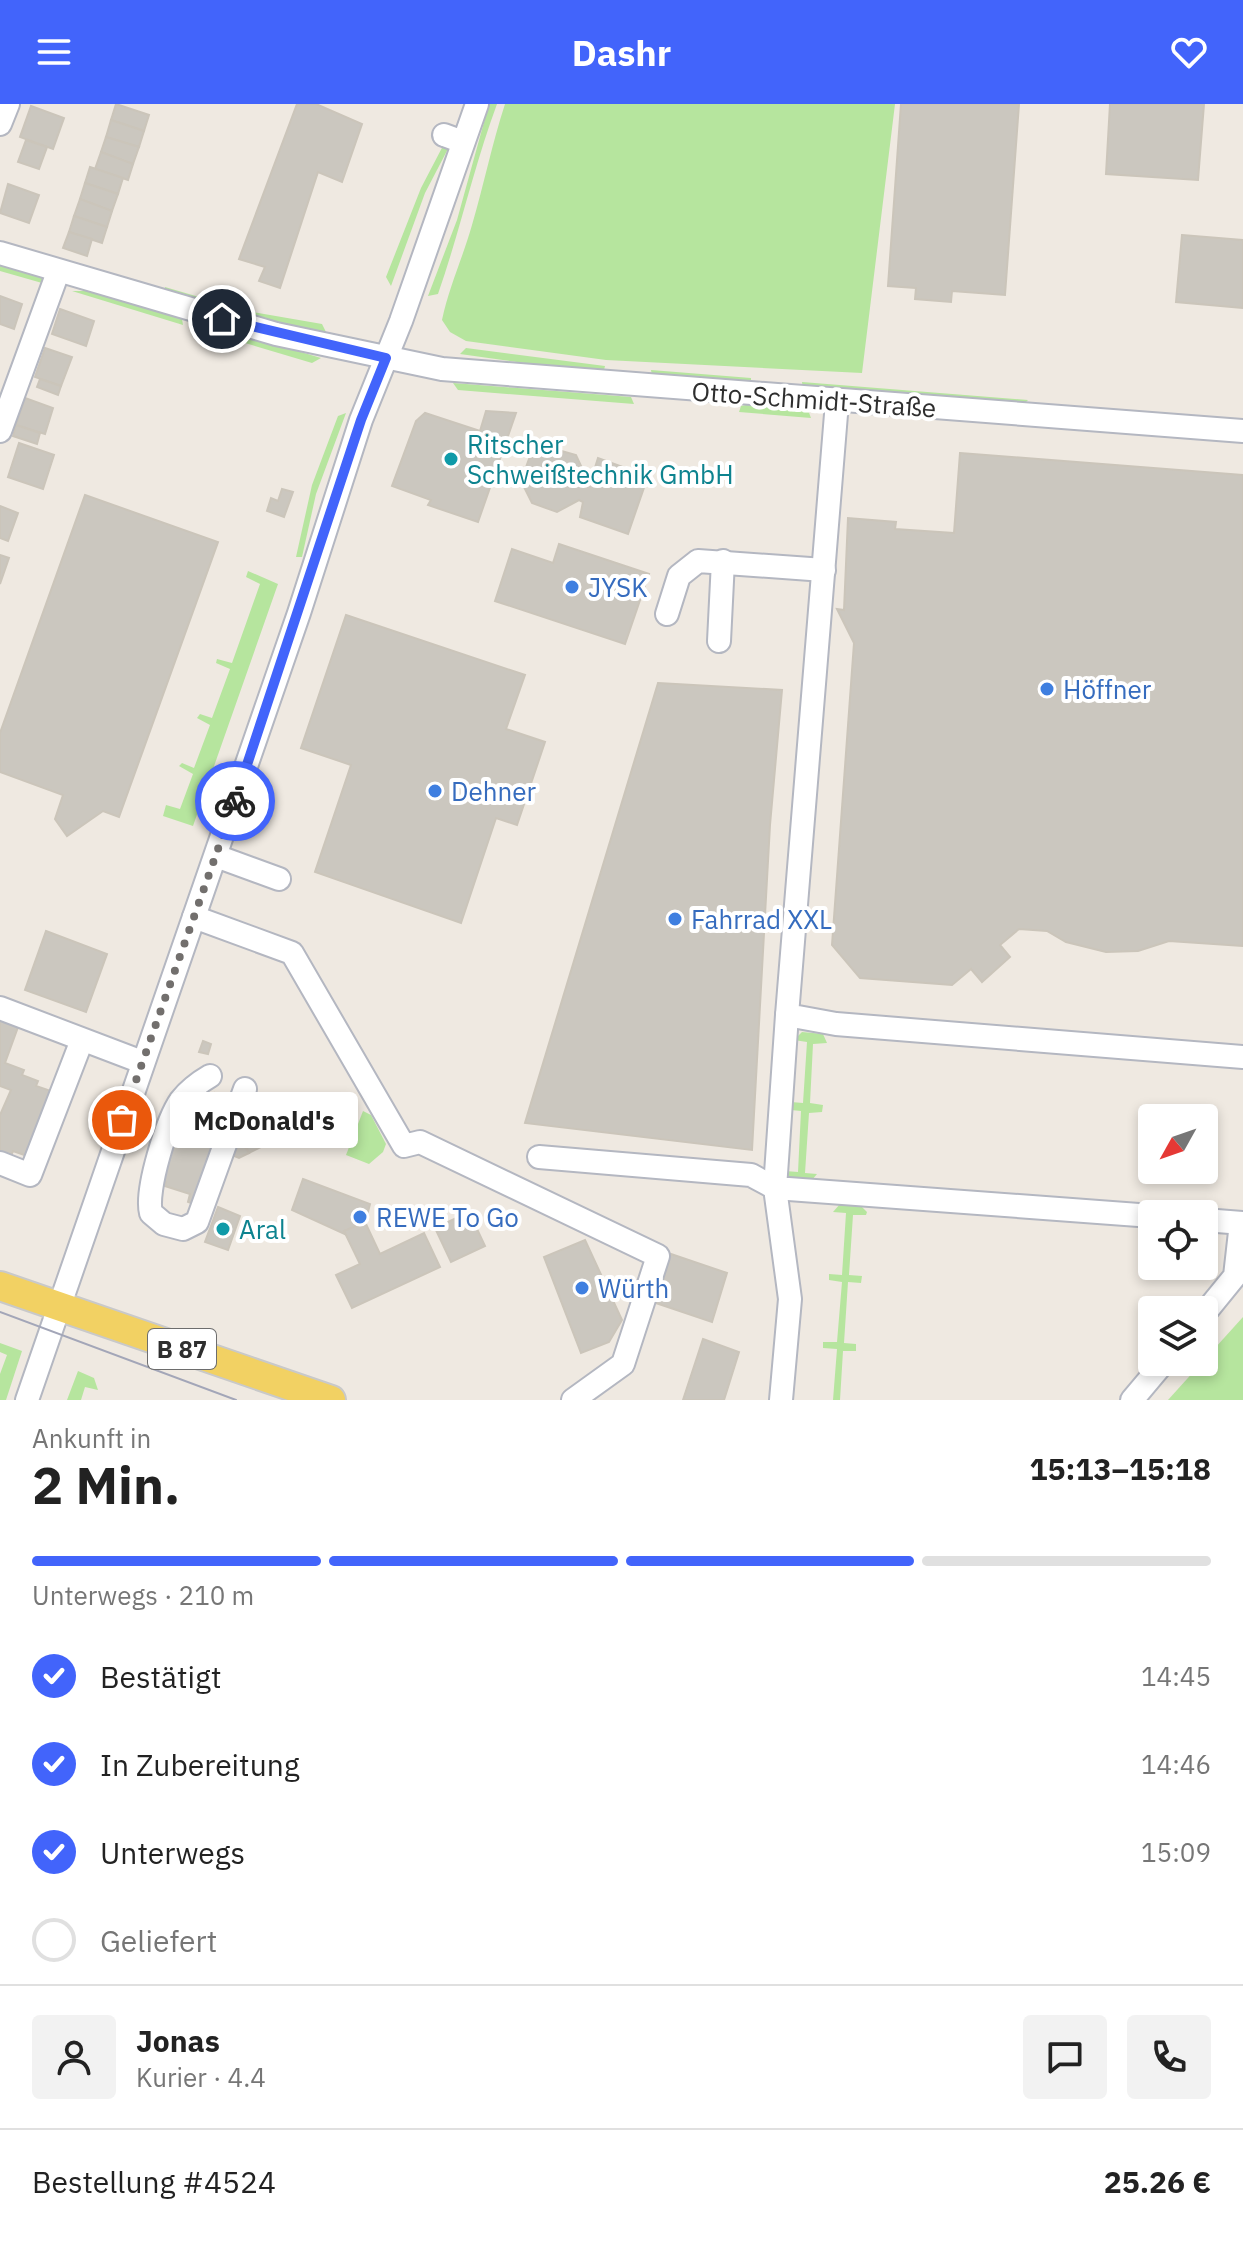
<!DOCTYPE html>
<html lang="de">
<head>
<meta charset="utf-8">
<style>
	:root { --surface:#fff; --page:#f2f2f2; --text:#222; --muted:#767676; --line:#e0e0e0; --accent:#4264fb }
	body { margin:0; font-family:"IBM Plex Sans",sans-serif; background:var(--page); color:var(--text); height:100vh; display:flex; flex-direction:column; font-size:30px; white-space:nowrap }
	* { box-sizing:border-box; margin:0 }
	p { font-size:26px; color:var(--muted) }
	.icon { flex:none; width:44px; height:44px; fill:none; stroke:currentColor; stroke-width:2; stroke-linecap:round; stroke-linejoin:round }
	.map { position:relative; height:1296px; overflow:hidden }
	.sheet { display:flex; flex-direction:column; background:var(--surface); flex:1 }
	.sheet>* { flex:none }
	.needle { width:52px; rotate:230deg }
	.controls { position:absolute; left:1138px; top:1000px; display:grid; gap:16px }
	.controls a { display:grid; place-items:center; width:80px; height:80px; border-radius:8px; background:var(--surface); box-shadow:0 4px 12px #0003; font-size:40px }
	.pin { position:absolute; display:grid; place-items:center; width:68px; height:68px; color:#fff; margin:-34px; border:4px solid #fff; border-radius:50%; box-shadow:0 2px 8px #0007 }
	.courier { position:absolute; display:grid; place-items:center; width:80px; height:80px; margin:-40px; border:6px solid #4264fb; border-radius:50%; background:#fff; color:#222; box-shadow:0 2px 10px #0007 }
	.bubble { position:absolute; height:56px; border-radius:8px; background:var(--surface); box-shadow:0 4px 12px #0003; font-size:26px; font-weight:700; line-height:56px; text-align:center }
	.summary em { font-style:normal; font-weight:700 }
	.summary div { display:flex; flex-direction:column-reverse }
	.summary { display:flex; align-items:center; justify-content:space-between; height:136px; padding:0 32px }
	h1 { font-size:52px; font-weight:700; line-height:60px }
	.bar { display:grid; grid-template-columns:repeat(4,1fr); gap:12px 8px; align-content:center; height:96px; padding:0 32px }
	.bar i { height:10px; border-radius:6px; background:var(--line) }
	.bar .current { background:var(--accent) }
	.bar p { grid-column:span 4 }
	.line { display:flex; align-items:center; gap:20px; padding:0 32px; border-top:2px solid var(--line) }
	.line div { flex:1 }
	.round { display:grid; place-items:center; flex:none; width:84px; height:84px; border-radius:8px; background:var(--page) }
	ol { padding:0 32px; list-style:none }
	li { display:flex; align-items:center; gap:24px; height:88px }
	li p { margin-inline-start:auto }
	li .icon { padding:8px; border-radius:50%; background:var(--accent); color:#fff; stroke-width:4 }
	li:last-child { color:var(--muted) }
	li i { width:44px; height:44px; border:4px solid var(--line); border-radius:50% }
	header { display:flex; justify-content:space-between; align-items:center; height:104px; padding:0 32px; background:var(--accent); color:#fff; font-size:36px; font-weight:700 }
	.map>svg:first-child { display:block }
	.green { fill:#b6e59e }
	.building { fill:#cbc7bf; stroke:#cbc5ba; stroke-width:2 }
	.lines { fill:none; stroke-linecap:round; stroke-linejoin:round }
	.minor-casing { stroke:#b4b7c1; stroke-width:26 }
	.major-casing { stroke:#c9c9c9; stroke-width:32 }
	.minor { stroke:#fff; stroke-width:22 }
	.major { stroke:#f2d163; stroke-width:28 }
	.tram { stroke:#a3a6b8; stroke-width:2 }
	.done { stroke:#726f6d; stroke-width:8; stroke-dasharray:0 14.4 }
	.route { stroke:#4264fb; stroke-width:10 }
	.culture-dot { fill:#0f9aa8; stroke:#fff; stroke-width:3 }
	.shop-dot { fill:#3f7fe0; stroke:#fff; stroke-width:3 }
	.labels { text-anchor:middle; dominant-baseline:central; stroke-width:8; stroke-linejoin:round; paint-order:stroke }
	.shield { fill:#fff; stroke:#6d6d6d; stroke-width:2 }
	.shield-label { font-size:24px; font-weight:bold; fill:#2e2e2e }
	.street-label { font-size:26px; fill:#2e2e2e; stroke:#fff }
	.culture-label { font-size:26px; fill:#0d838f; stroke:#fff; text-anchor:start }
	.shop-label { font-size:26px; fill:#366cbe; stroke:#fff; text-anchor:start }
</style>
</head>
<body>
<header><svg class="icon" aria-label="menu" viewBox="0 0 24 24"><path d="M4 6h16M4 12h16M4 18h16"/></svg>Dashr<svg class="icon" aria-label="heart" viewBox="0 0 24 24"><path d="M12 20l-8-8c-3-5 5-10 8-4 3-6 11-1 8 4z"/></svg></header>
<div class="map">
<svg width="1243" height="1296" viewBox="0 0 1243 1296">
	<rect width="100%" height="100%" fill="#efe9e1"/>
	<g class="green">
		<path d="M 489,0 L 497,0 C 474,62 460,127 438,190 L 428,192 L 457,116 Z"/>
		<path d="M 505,0 L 895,0 L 862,269 L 606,256 L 466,237 L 450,228 L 442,216 C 449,183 463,153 472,121 C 484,80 492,40 505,0 Z"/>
		<path d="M 445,38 L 450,41 L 425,89 L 391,182 L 386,173 L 421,84 Z"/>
		<path d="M 0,160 L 43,173 L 42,179 L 0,167 Z"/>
		<path d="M 165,183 L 247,207 L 322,220 L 326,228 L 244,213 L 164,190 Z"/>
		<path d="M 72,187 L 93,187 L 182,215 L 183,221 Z"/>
		<path d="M 227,226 L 321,254 L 312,259 L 225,233 Z"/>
		<path d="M 466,244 L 605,262 L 603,270 L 460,250 Z"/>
		<path d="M 651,266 L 751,274 L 751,280 L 652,271 Z"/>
		<path d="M 802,278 L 1028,296 L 1023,301 L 803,285 Z"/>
		<path d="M 453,279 L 631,293 L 634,300 L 458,286 Z"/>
		<path d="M 746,301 L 808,306 L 811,314 L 739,308 L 741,302 Z"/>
		<path d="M 346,309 L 316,390 L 302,453 L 296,453 L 312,381 L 338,312 Z"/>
		<path d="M 248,467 L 278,480 L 193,722 L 163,712 L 166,701 L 180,705 L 193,670 L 179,662 L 182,659 L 194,664 L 210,621 L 197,614 L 200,610 L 212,614 L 230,565 L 216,559 L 217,555 L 232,559 L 260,480 L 246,473 Z"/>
		<path d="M 802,928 L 823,930 L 827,939 L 813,940 L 810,999 L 823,1001 L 822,1008 L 809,1009 L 805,1069 L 817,1070 L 811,1077 L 787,1075 L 785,1071 L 785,1067 L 798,1068 L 801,1007 L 791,1006 L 791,998 L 803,999 L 807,938 L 794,936 Z"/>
		<path d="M 363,1007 L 371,1011 L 386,1040 L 383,1048 L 369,1060 L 346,1051 Z"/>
		<path d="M 840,1100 L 861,1102 L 867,1108 L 866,1111 L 853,1111 L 849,1171 L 862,1172 L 861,1179 L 848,1178 L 844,1239 L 856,1240 L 856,1247 L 843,1247 L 840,1296 L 833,1296 L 837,1245 L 823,1244 L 823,1238 L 837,1238 L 842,1178 L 829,1176 L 829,1170 L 842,1171 L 846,1109 L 833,1108 Z"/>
		<path d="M 1243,1213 L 1243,1296 L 1168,1296 Z"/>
		<path d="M 0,1239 L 22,1247 L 6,1296 L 0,1296 L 0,1270 L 7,1251 L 0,1248 Z"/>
		<path d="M 78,1267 L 94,1274 L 98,1286 L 85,1283 L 81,1296 L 67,1296 Z"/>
	</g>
	<g class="building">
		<path d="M 116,0 L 149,11 L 144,27 L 111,16 Z"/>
		<path d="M 297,0 L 316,0 L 362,20 L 342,78 L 318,68 L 280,184 L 259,177 L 265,163 L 239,155 Z"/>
		<path d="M 901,0 L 1019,0 L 1005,191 L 952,187 L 951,198 L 915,195 L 916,184 L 888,182 Z"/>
		<path d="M 1110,0 L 1204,0 L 1198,76 L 1106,70 Z"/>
		<path d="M 31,2 L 64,14 L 53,45 L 20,33 Z"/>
		<path d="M 111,16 L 144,27 L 139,43 L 106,33 Z"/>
		<path d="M 106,33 L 139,43 L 133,60 L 101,48 Z"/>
		<path d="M 26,36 L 47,43 L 39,65 L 18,58 Z"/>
		<path d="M 101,48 L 133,60 L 128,76 L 95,65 Z"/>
		<path d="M 90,63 L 123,74 L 118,90 L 85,79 Z"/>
		<path d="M 85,79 L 118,90 L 112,107 L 80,95 Z"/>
		<path d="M 8,80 L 39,91 L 29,119 L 0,109 Z"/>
		<path d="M 80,95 L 112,107 L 107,123 L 74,112 Z"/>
		<path d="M 74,112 L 107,123 L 102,139 L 69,128 Z"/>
		<path d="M 69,128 L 92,135 L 87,152 L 63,144 Z"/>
		<path d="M 1182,131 L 1243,136 L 1243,204 L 1176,198 Z"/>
		<path d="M 0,192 L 22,200 L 14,225 L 0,220 Z"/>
		<path d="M 60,205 L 94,217 L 86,242 L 52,230 Z"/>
		<path d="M 45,244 L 72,253 L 61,282 L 35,273 Z"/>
		<path d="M 40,275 L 61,282 L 58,291 L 37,283 Z"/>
		<path d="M 25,294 L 53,304 L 45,330 L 16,321 Z"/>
		<path d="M 486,307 L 516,309 L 478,418 L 428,401 L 431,396 L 392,382 L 416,317 L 425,309 L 480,327 Z"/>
		<path d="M 16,321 L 40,329 L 37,340 L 13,332 Z"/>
		<path d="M 19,339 L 54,351 L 43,385 L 8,373 Z"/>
		<path d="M 551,344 L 576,351 L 587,375 L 591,376 L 598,354 L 648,372 L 628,430 L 580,413 L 583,398 L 579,396 L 557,408 L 532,399 L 521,377 L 529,355 Z"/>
		<path d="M 960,349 L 1243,371 L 1243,842 L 1169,837 L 1138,847 L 1106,848 L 1066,838 L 1047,827 L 1019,825 L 1000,841 L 1010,853 L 982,878 L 971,865 L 952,881 L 860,874 L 832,841 L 854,539 L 837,505 L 844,506 L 848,414 L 896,418 L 895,425 L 954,429 Z"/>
		<path d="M 282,385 L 293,388 L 284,413 L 267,407 L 271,394 L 278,397 Z"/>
		<path d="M 85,391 L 218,438 L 119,713 L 103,707 L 67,732 L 55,715 L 63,691 L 0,668 L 0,629 Z"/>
		<path d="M 0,402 L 18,409 L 8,437 L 0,434 Z"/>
		<path d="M 559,440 L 649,470 L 625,540 L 495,497 L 512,445 L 553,459 Z"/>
		<path d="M 0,451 L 9,454 L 0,480 Z"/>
		<path d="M 346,511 L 525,571 L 506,625 L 545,638 L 517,721 L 496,714 L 461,819 L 315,768 L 351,661 L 301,644 Z"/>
		<path d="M 658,579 L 782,586 L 770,721 L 752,1046 L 525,1019 Z"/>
		<path d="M 46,827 L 107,850 L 86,908 L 25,886 Z"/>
		<path d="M 0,912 L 5,914 L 3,917 L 18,923 L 5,959 L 24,966 L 22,971 L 38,977 L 36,982 L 54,988 L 30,1053 L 13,1047 L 10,1054 L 0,1051 L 0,1011 L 11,986 L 0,982 Z"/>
		<path d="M 203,937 L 211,940 L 208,950 L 199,948 Z"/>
		<path d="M 215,989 L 234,995 L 196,1101 L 188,1098 L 190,1090 L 165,1082 L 166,1078 L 161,1076 L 185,1004 L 194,1007 L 197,1000 L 210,1005 Z"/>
		<path d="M 266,1022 L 273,1037 L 249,1049 L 242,1034 Z"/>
		<path d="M 239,1034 L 249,1049 L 239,1054 L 234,1052 Z"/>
		<path d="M 303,1075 L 370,1100 L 365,1119 L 344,1127 L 347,1131 L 292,1106 Z"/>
		<path d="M 218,1103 L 240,1112 L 228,1146 L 205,1138 Z"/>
		<path d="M 469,1108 L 485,1142 L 451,1158 L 435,1124 Z"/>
		<path d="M 365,1118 L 380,1150 L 424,1129 L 440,1163 L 352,1204 L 336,1171 L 360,1160 L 344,1127 Z"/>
		<path d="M 585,1136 L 622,1216 L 609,1238 L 581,1249 L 544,1153 Z"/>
		<path d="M 671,1150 L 727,1169 L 712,1218 L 656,1199 Z"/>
		<path d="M 703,1235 L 739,1248 L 724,1296 L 683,1296 Z"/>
	</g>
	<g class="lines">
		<defs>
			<g id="minor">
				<path d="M 0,20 L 8,0"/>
				<path d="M 444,31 L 463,38"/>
				<path d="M 0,149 L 276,230 L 442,265 L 1243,327"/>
				<path d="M 837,298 L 787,911 L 836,920 L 1243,953"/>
				<path d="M 0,327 L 58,168"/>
				<path d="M 667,510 L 679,472 L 698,457 L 824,466"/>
				<path d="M 719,537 L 723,457"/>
				<path d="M 216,752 L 279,775"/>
				<path d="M 194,813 L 292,849 L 404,1042 L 420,1038 L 658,1152 L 623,1260 L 573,1296"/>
				<path d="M 0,904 L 142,958"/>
				<path d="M 787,911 L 775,1084 L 1152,1112"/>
				<path d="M 210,972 C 198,979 189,986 181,996 C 167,1016 145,1087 151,1109 L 164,1120 L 183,1125 L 197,1118 L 245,985"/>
				<path d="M 539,1053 L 751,1071 L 775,1084 L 790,1195 L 781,1296"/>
				<path d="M 0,1059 L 30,1071 L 82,936"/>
				<path d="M 1204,1116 L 1243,1119"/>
				<path d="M 1204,1210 L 1235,1172 L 1241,1119"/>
				<path d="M 27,1296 L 299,509 L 361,316 L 401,217 L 477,0"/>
				<path d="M 1132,1296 L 1164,1258"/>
			</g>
			<path id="major" d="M 0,1182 L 331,1296"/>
		</defs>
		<use href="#minor" class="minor-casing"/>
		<use href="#major" class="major-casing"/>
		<use href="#minor" class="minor"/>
		<use href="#major" class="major"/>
		<path class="tram" d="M 0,1208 L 236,1296"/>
	</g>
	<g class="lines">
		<path class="done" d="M 122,1016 L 235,697"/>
		<path class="route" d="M 222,215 L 386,254 L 361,316 L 235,697"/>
	</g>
	<g class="culture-dot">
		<circle cx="451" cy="355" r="8"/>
		<circle cx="223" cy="1125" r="8"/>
	</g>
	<g class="shop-dot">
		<circle cx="572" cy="483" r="8"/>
		<circle cx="1047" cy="585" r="8"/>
		<circle cx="435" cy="687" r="8"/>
		<circle cx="675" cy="815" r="8"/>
		<circle cx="360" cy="1113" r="8"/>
		<circle cx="582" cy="1184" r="8"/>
	</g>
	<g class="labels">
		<rect class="shield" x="148" y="1225" width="68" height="40" rx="6"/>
		<g class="shield-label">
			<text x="182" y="1245">B 87</text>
		</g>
		<g class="street-label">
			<text transform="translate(814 295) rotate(4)">Otto-Schmidt-Straße</text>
		</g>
		<g class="culture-label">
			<text x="467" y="340">Ritscher<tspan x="467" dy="30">Schweißtechnik GmbH</tspan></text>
			<text x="239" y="1125">Aral</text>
		</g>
		<g class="shop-label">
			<text x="588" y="483">JYSK</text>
			<text x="1063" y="585">Höffner</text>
			<text x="451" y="687">Dehner</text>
			<text x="691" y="815">Fahrrad XXL</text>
			<text x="376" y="1113">REWE To Go</text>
			<text x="598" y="1184">Würth</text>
		</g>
	</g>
</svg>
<div class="controls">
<a><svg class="needle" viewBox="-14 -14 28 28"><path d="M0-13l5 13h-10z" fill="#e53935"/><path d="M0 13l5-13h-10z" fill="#767676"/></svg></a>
<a><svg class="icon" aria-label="locate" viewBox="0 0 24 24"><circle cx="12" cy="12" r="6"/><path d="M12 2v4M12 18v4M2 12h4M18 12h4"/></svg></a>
<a><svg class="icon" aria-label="layers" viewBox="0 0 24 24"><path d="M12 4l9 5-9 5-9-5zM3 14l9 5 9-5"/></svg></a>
</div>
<div class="pin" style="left:122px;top:1016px;background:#ea580c"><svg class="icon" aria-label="bag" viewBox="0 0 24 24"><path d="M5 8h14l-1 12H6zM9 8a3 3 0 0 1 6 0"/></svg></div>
<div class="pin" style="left:222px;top:215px;background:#1f2937"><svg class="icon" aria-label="home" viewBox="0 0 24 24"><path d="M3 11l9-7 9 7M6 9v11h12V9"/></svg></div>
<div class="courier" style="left:235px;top:697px"><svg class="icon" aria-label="bike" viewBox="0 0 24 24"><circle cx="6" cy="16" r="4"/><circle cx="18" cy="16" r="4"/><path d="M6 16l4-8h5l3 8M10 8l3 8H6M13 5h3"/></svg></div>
<div class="bubble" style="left:170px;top:988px;width:188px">McDonald's</div>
</div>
<section class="sheet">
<div class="summary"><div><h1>2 Min.</h1><p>Ankunft in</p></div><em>15:13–15:18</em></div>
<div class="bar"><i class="current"></i><i class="current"></i><i class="current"></i><i></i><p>Unterwegs · 210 m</p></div>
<ol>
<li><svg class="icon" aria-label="check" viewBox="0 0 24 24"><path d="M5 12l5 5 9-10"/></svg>Bestätigt<p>14:45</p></li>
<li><svg class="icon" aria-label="check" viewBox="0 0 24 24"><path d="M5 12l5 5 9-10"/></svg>In Zubereitung<p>14:46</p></li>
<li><svg class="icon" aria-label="check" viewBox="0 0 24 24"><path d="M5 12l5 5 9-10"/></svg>Unterwegs<p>15:09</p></li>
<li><i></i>Geliefert</li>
</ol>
<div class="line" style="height:144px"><a class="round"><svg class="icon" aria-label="person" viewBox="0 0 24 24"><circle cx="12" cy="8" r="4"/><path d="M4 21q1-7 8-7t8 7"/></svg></a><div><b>Jonas</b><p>Kurier · 4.4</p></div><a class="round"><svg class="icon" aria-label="chat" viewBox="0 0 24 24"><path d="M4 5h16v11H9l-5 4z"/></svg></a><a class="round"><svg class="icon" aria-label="phone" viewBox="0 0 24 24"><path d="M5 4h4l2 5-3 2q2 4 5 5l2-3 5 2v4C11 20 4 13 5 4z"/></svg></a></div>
<div class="line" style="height:104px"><div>Bestellung #4524</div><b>25.26 €</b></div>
</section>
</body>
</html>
